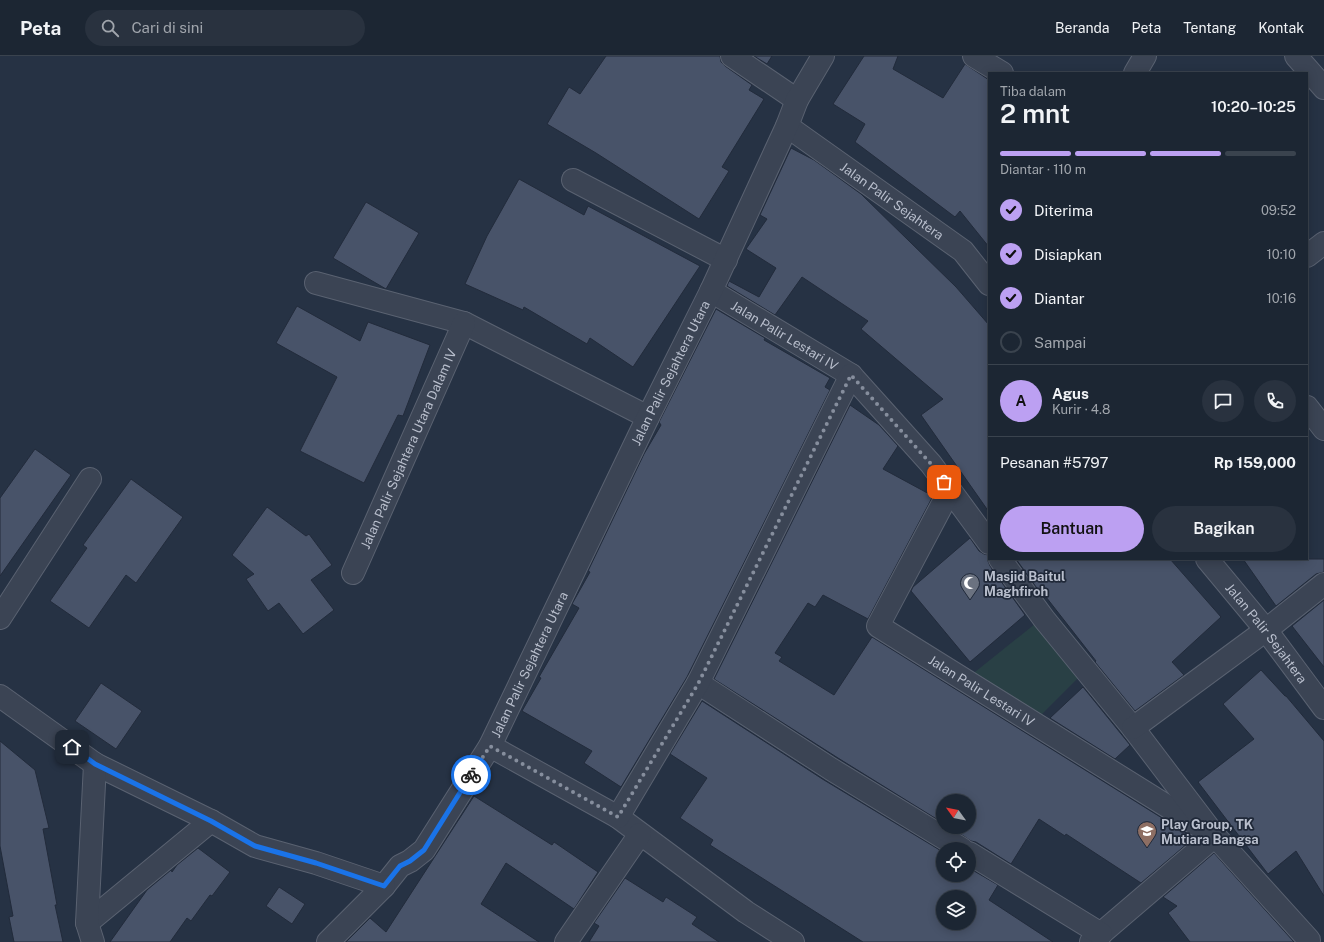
<!DOCTYPE html>
<html lang="id">
<head>
<meta charset="utf-8">
<style>
	:root { --surface:#1c2633; --page:#29323f; --text:#f1f3f6; --muted:#a0a5ac; --line:#3a434e; --accent:#bca0f2 }
	body { margin:0; font-family:"Public Sans",sans-serif; background:var(--page); color:var(--text); height:100vh; display:flex; flex-direction:column; font-size:15px; white-space:nowrap }
	* { box-sizing:border-box; margin:0 }
	p { font-size:13px; color:var(--muted) }
	.icon { flex:none; width:22px; height:22px; fill:none; stroke:currentColor; stroke-width:2; stroke-linecap:round; stroke-linejoin:round }
	.map { position:relative; flex:1; overflow:hidden }
	.drawer { position:absolute; left:988px; top:16px; width:320px; height:488px; display:flex; flex-direction:column; background:var(--surface); border-radius:0px; box-shadow:0 2px 10px #0003,0 0 0 1px var(--line) }
	.drawer>* { flex:none }
	.needle { width:26px; rotate:303deg }
	.fabs { position:absolute; left:936px; top:738px; display:grid; gap:8px }
	.fabs a { display:grid; place-items:center; width:40px; height:40px; border-radius:50%; background:var(--surface); box-shadow:0 2px 10px #0003,0 0 0 1px var(--line); font-size:20px }
	.pin { position:absolute; display:grid; place-items:center; width:34px; height:34px; color:#fff; margin:-17px; border-radius:8px; box-shadow:0 2px 6px #0006 }
	.courier { position:absolute; display:grid; place-items:center; width:40px; height:40px; margin:-20px; border:3px solid #1a73e8; border-radius:50%; background:#fff; color:#222; box-shadow:0 1px 5px #0007 }
	.head em { font-style:normal; font-weight:600 }
	.head div { display:flex; flex-direction:column-reverse }
	.head { display:flex; align-items:center; justify-content:space-between; height:68px; padding:0 12px }
	h1 { font-size:26px; font-weight:600; line-height:30px }
	.bar { display:grid; grid-template-columns:repeat(4,1fr); gap:6px 4px; align-content:center; height:48px; padding:0 12px }
	.bar i { height:5px; border-radius:3px; background:var(--line) }
	.bar .on { background:var(--accent) }
	.bar p { grid-column:span 4 }
	.line { display:flex; align-items:center; gap:10px; padding:0 12px; border-top:1px solid var(--line) }
	.line div { flex:1 }
	.round { display:grid; place-items:center; flex:none; width:42px; height:42px; border-radius:21px; background:var(--page) }
	ol { padding:0 12px; list-style:none }
	li { display:flex; align-items:center; gap:12px; height:44px }
	li p { margin-inline-start:auto }
	li .icon { padding:4px; border-radius:50%; background:var(--accent); color:#111; stroke-width:4 }
	li:last-child { color:var(--muted) }
	li i { width:22px; height:22px; border:2px solid var(--line); border-radius:50% }
	.primary-button { display:flex; gap:8px; margin-top:auto; padding:8px 12px }
	.primary-button a { flex:1; height:46px; border-radius:24px; background:var(--accent); color:#111; font-size:16px; font-weight:600; line-height:46px; text-align:center }
	.primary-button a+a { background:var(--page); color:var(--text) }
	header { display:flex; align-items:center; gap:24px; box-sizing:border-box; height:56px; padding:0 20px; background:var(--surface); border-bottom:1px solid var(--line) }
	header strong { font-size:19px }
	nav { display:flex; gap:22px; margin-inline-start:auto; font-size:14px }
	.search { width:280px; height:36px; background:var(--page); display:flex; align-items:center; gap:10px; box-sizing:border-box; padding:0 14px; border-radius:22px; color:var(--muted); font-size:15px }
	.map>svg:first-child { display:block }
	.green { fill:#294045 }
	.building { fill:#485369; stroke:#222b3b; fill-rule:evenodd }
	.lines { fill:none; stroke-linecap:round; stroke-linejoin:round }
	.street-casing { stroke:#5a6271; stroke-width:24 }
	.street { stroke:#3b4454; stroke-width:22 }
	.done { stroke:#868e9d; stroke-width:4; stroke-dasharray:0 7.2 }
	.route { stroke:#1a73e8; stroke-width:5 }
	.labels { text-anchor:middle; dominant-baseline:central; stroke-width:3.5; stroke-linejoin:round; paint-order:stroke }
	.street-label { font-size:13px; fill:#b9bfcd; stroke:#202939 }
	.poi-label { font-size:13px; font-weight:bold; fill:#b9bfcd; stroke:#202939; text-anchor:start }
</style>
</head>
<body>
<header>
<strong>Peta</strong>
<div class="search"><svg class="icon" aria-label="search" viewBox="0 0 24 24"><circle cx="10" cy="10" r="6"/><path d="M15 15l6 6"/></svg>Cari di sini</div>
<nav><a>Beranda</a><a>Peta</a><a>Tentang</a><a>Kontak</a></nav>
</header>
<div class="map">
<svg width="1324" height="886" viewBox="0 0 1324 886">
	<rect width="100%" height="100%" fill="#263244"/>
	<path class="green" d="M 1040,564 L 1082,618 L 1037,663 L 970,620 Z"/>
	<g class="building">
		<path d="M 606,0 L 720,0 L 721,6 L 725,10 L 752,29 L 749,34 L 764,43 L 722,111 L 729,115 L 699,163 L 596,97 L 547,68 L 569,31 L 580,38 Z"/>
		<path d="M 754,0 L 772,0 L 767,8 Z"/>
		<path d="M 864,0 L 898,0 L 893,13 L 943,42 L 965,8 L 989,24 L 989,191 L 960,155 L 955,161 L 855,86 L 865,68 L 833,48 Z"/>
		<path d="M 791,92 L 814,104 L 861,138 L 956,231 L 989,269 L 989,456 L 921,359 L 943,343 L 861,273 L 868,265 L 802,221 L 775,259 L 727,230 L 729,225 L 759,241 L 776,212 L 746,193 L 767,163 L 760,159 Z"/>
		<path d="M 519,123 L 584,159 L 588,150 L 700,210 L 633,311 L 590,282 L 587,288 L 524,251 L 523,254 L 465,228 L 487,180 Z"/>
		<path d="M 366,146 L 419,177 L 386,233 L 333,202 Z"/>
		<path d="M 297,250 L 360,285 L 368,266 L 430,289 L 403,360 L 398,359 L 364,427 L 300,395 L 337,321 L 276,287 Z"/>
		<path d="M 716,253 L 765,282 L 764,284 L 830,322 L 825,331 L 830,334 L 687,621 L 621,731 L 584,707 L 592,695 L 522,655 L 541,622 L 539,621 L 579,552 L 572,548 L 590,516 L 588,515 L 644,398 L 661,369 L 659,366 Z"/>
		<path d="M 850,349 L 879,369 L 898,390 L 883,413 L 933,440 L 868,563 L 823,539 L 815,551 L 808,547 L 775,597 L 782,601 L 779,605 L 834,639 L 872,581 L 1194,782 L 1141,827 L 1066,778 L 1065,780 L 1039,763 L 1011,808 L 976,786 L 971,785 L 950,771 L 969,771 L 969,745 L 943,745 L 943,767 L 838,702 L 714,623 Z"/>
		<path d="M 35,393 L 71,419 L 0,520 L 0,442 Z"/>
		<path d="M 131,423 L 183,461 L 136,527 L 126,519 L 89,572 L 50,545 L 87,492 L 83,489 Z"/>
		<path d="M 267,451 L 306,480 L 309,478 L 332,509 L 311,524 L 334,554 L 303,578 L 279,547 L 268,555 L 246,523 L 254,518 L 232,499 Z"/>
		<path d="M 970,482 L 979,495 L 984,498 L 988,499 L 988,505 L 990,510 L 1025,559 L 970,606 L 911,535 L 913,531 Z"/>
		<path d="M 1016,503 L 1170,503 L 1221,561 L 1172,606 L 1184,619 L 1135,655 L 1095,606 L 1096,605 L 1046,541 L 1044,542 Z"/>
		<path d="M 1243,503 L 1324,503 L 1324,516 L 1316,518 L 1276,550 Z"/>
		<path d="M 1324,544 L 1324,611 L 1292,570 Z"/>
		<path d="M 1261,614 L 1285,640 L 1286,640 L 1324,685 L 1324,840 L 1296,795 L 1268,818 L 1198,726 L 1254,683 L 1223,648 Z"/>
		<path d="M 101,627 L 142,655 L 116,693 L 75,665 Z"/>
		<path d="M 1083,631 L 1130,689 L 1115,703 L 1050,662 Z"/>
		<path d="M 702,645 L 824,724 L 943,796 L 943,819 L 969,819 L 969,812 L 998,829 L 989,844 L 1053,886 L 863,886 L 710,789 L 713,784 L 680,762 L 707,722 L 670,698 ZM 943,841 L 969,841 L 969,867 L 943,867 Z"/>
		<path d="M 0,685 L 35,714 L 49,772 L 43,773 L 57,849 L 55,849 L 63,886 L 14,886 L 9,861 L 13,860 L 0,790 Z"/>
		<path d="M 474,740 L 552,789 L 554,786 L 598,816 L 574,853 L 506,807 L 481,848 L 539,886 L 346,886 L 370,862 L 386,876 Z"/>
		<path d="M 198,792 L 230,816 L 212,840 L 210,839 L 191,865 L 187,862 L 170,886 L 110,886 L 147,834 L 171,814 L 172,816 L 177,809 Z"/>
		<path d="M 1214,797 L 1294,886 L 1190,886 L 1168,857 L 1177,850 L 1163,841 Z"/>
		<path d="M 625,822 L 663,846 L 666,841 L 697,861 L 692,868 L 719,886 L 589,886 L 599,870 L 594,867 Z"/>
		<path d="M 279,831 L 305,848 L 292,868 L 266,850 Z"/>
	</g>
	<g class="lines">
		<defs>
			<g id="street">
				<path d="M 732,0 L 797,44"/>
				<path d="M 974,0 L 1002,17"/>
				<path d="M 1296,0 L 1324,32"/>
				<path d="M 1135,17 L 1145,0"/>
				<path id="s1" d="M 787,70 L 963,195 L 989,228"/>
				<path d="M 573,124 L 726,204"/>
				<path d="M 1307,200 L 1324,187"/>
				<path d="M 316,227 L 464,267 L 648,361"/>
				<path id="s2" d="M 711,235 L 851,319 L 931,408 L 989,487"/>
				<path d="M 1307,351 L 1324,373"/>
				<path id="s3" d="M 950,434 L 878,570 L 1215,780 L 1091,886"/>
				<path d="M 1000,503 L 1044,563 L 1133,672 L 1215,780 L 1309,884"/>
				<path id="s4" d="M 1207,503 L 1266,574 L 1324,652"/>
				<path id="s5" d="M 353,517 L 464,267"/>
				<path d="M 0,562 L 90,423"/>
				<path d="M 698,627 L 831,713 L 962,793"/>
				<path id="s6" d="M 0,640 L 95,708 L 211,765 L 255,790 L 316,807 L 384,830 L 400,810 L 410,805 L 424,794 L 490,690 L 648,361 L 711,235 L 787,70 L 797,44 L 823,0"/>
				<path d="M 1133,672 L 1266,574 L 1324,528"/>
				<path d="M 490,690 L 618,761 L 746,856 L 793,886"/>
				<path d="M 618,761 L 698,627 L 851,319"/>
				<path d="M 969,797 L 1101,878"/>
				<path d="M 87,867 L 211,765"/>
				<path d="M 93,886 L 87,867 L 95,708"/>
				<path d="M 328,886 L 384,830"/>
				<path d="M 566,886 L 640,778"/>
			</g>
		</defs>
		<use href="#street" class="street-casing"/>
		<use href="#street" class="street"/>
	</g>
	<g class="lines">
		<path class="done" d="M 471,719 L 490,690 L 618,761 L 698,628 L 851,319 L 931,408 L 944,426"/>
		<path class="route" d="M 72,691 L 95,708 L 211,765 L 255,790 L 316,807 L 384,830 L 400,810 L 410,805 L 424,794 L 471,719"/>
	</g>
	<defs>
		<symbol id="mosque-pin" viewBox="-11 -11 22 30"><path d="M0 17L-7.5 6A9.5 9.5 0 1 1 7.5 6Z" fill="#6b7280" stroke="#202939"/><path d="M3.5-4.9A6 6 0 1 0 3.5 4.9A5 5 0 1 1 3.5-4.9Z" fill="#fff"/></symbol>
		<symbol id="school-pin" viewBox="-11 -11 22 30"><path d="M0 17L-7.5 6A9.5 9.5 0 1 1 7.5 6Z" fill="#8d6e63" stroke="#202939"/><path d="M0-5L7-2L0 1L-7-2ZM-4 1L0 2.5L4 1V4Q0 6-4 4Z" fill="#fff"/></symbol>
	</defs>
	<g fill-rule="evenodd">
		<use href="#mosque-pin" x="959" y="516" width="22" height="30"/>
		<use href="#school-pin" x="1136" y="764" width="22" height="30"/>
	</g>
	<g class="labels">
		<g class="street-label">
			<text stroke="none"><textPath href="#s1" startOffset="129">Jalan Palir Sejahtera</textPath></text>
			<text stroke="none"><textPath href="#s2" startOffset="86">Jalan Palir Lestari IV</textPath></text>
			<text stroke="none"><textPath href="#s6" startOffset="1024">Jalan Palir Sejahtera Utara</textPath></text>
			<text stroke="none"><textPath href="#s5" startOffset="136">Jalan Palir Sejahtera Utara Dalam IV</textPath></text>
			<text stroke="none"><textPath href="#s4" startOffset="95">Jalan Palir Sejahtera</textPath></text>
			<text stroke="none"><textPath href="#s6" startOffset="700">Jalan Palir Sejahtera Utara</textPath></text>
			<text stroke="none"><textPath href="#s3" startOffset="276">Jalan Palir Lestari IV</textPath></text>
		</g>
		<g class="poi-label">
			<text x="984" y="520">Masjid Baitul<tspan x="984" dy="15">Maghfiroh</tspan></text>
			<text x="1161" y="768">Play Group, TK<tspan x="1161" dy="15">Mutiara Bangsa</tspan></text>
		</g>
	</g>
</svg>
<div class="fabs">
<a><svg class="needle" viewBox="-14 -14 28 28"><path d="M0-13l5 13h-10z" fill="#e53935"/><path d="M0 13l5-13h-10z" fill="#a0a5ac"/></svg></a>
<a><svg class="icon" aria-label="locate" viewBox="0 0 24 24"><circle cx="12" cy="12" r="6"/><path d="M12 2v4M12 18v4M2 12h4M18 12h4"/></svg></a>
<a><svg class="icon" aria-label="layers" viewBox="0 0 24 24"><path d="M12 4l9 5-9 5-9-5zM3 14l9 5 9-5"/></svg></a>
</div>
<div class="pin" style="left:944px;top:426px;background:#ea580c"><svg class="icon" aria-label="bag" viewBox="0 0 24 24"><path d="M5 8h14l-1 12H6zM9 8a3 3 0 0 1 6 0"/></svg></div>
<div class="pin" style="left:72px;top:691px;background:#1f2937"><svg class="icon" aria-label="home" viewBox="0 0 24 24"><path d="M3 11l9-7 9 7M6 9v11h12V9"/></svg></div>
<div class="courier" style="left:471px;top:719px"><svg class="icon" aria-label="bike" viewBox="0 0 24 24"><circle cx="6" cy="16" r="4"/><circle cx="18" cy="16" r="4"/><path d="M6 16l4-8h5l3 8M10 8l3 8H6M13 5h3"/></svg></div>
<section class="drawer">
<div class="head"><div><h1>2 mnt</h1><p>Tiba dalam</p></div><em>10:20–10:25</em></div>
<div class="bar"><i class="on"></i><i class="on"></i><i class="on"></i><i></i><p>Diantar · 110 m</p></div>
<ol>
<li><svg class="icon" aria-label="check" viewBox="0 0 24 24"><path d="M5 12l5 5 9-10"/></svg>Diterima<p>09:52</p></li>
<li><svg class="icon" aria-label="check" viewBox="0 0 24 24"><path d="M5 12l5 5 9-10"/></svg>Disiapkan<p>10:10</p></li>
<li><svg class="icon" aria-label="check" viewBox="0 0 24 24"><path d="M5 12l5 5 9-10"/></svg>Diantar<p>10:16</p></li>
<li><i></i>Sampai</li>
</ol>
<div class="line" style="height:72px"><b class="round" style="background:var(--accent);color:#111">A</b><div><b>Agus</b><p>Kurir · 4.8</p></div><a class="round"><svg class="icon" aria-label="chat" viewBox="0 0 24 24"><path d="M4 5h16v11H9l-5 4z"/></svg></a><a class="round"><svg class="icon" aria-label="phone" viewBox="0 0 24 24"><path d="M5 4h4l2 5-3 2q2 4 5 5l2-3 5 2v4C11 20 4 13 5 4z"/></svg></a></div>
<div class="line" style="height:52px"><div>Pesanan #5797</div><b>Rp 159,000</b></div>
<div class="primary-button"><a>Bantuan</a><a>Bagikan</a></div>
</section>
</div>
</body>
</html>
